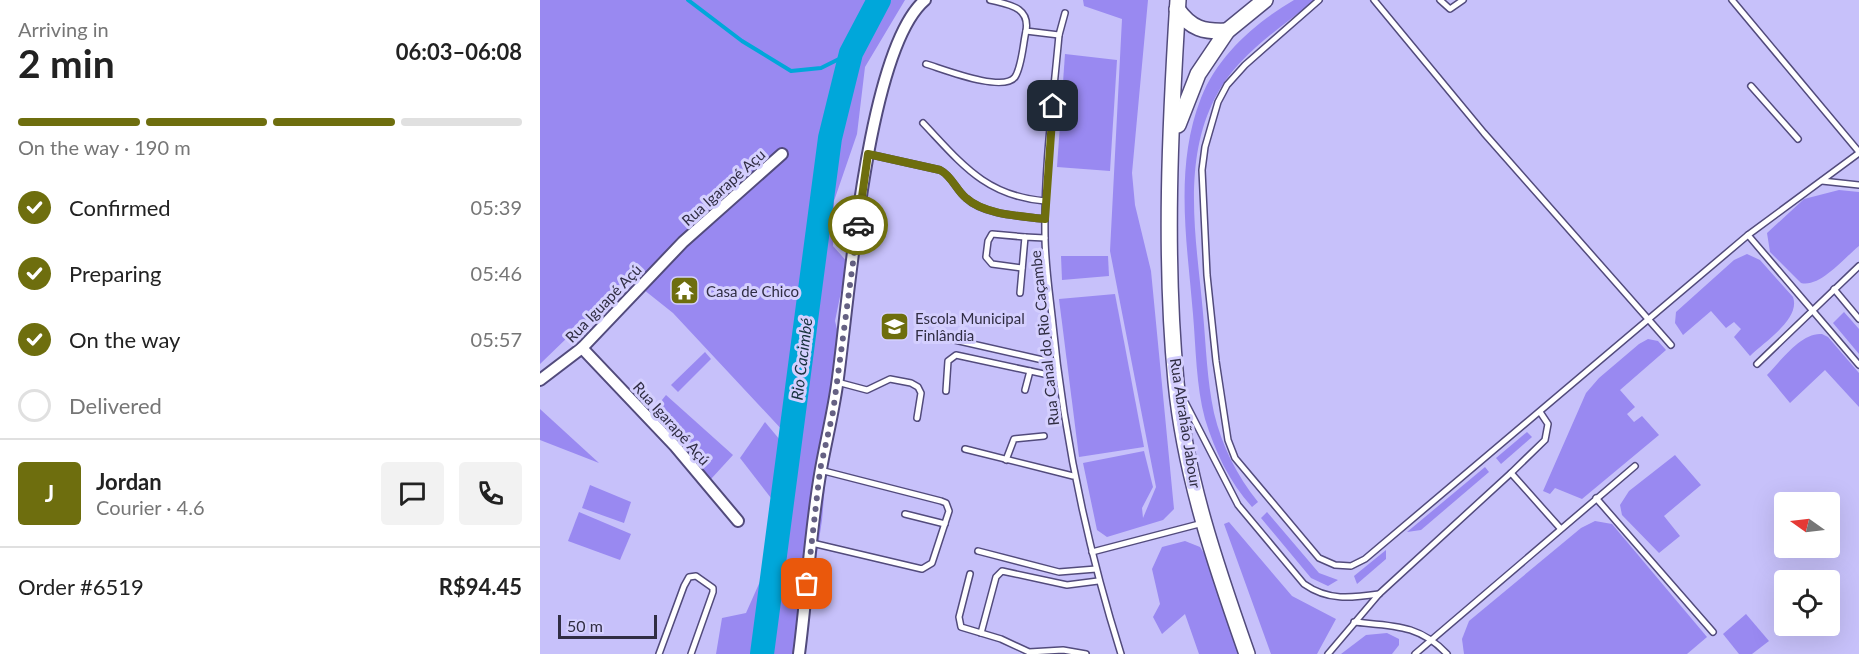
<!DOCTYPE html>
<html lang="en">
<head>
<meta charset="utf-8">
<style>
	:root { --surface:#fff; --page:#f2f2f2; --text:#222; --muted:#767676; --line:#e0e0e0; --accent:#6e6e0e }
	body { margin:0; font-family:Lato,sans-serif; background:var(--page); color:var(--text); height:100vh; display:flex; flex-direction:column; font-size:22px; white-space:nowrap }
	* { box-sizing:border-box; margin:0 }
	p { font-size:20px; color:var(--muted) }
	.icon { flex:none; width:33px; height:33px; fill:none; stroke:currentColor; stroke-width:2; stroke-linecap:round; stroke-linejoin:round }
	.map { position:relative; flex:1; overflow:hidden }
	.panel { display:flex; flex-direction:column; background:var(--surface); width:540px }
	.panel>* { flex:none }
	.needle { width:39px; rotate:284deg }
	.buttons { position:absolute; left:1234px; top:492px; display:grid; gap:12px }
	.buttons a { display:grid; place-items:center; width:66px; height:66px; border-radius:6px; background:var(--surface); box-shadow:0 6px 24px #0002; font-size:30px }
	.scale { position:absolute; left:18px; bottom:15px; width:99px; box-sizing:border-box; padding-left:6px; border:3px solid #302d43; border-top:0; font-size:16px; line-height:21px; white-space:nowrap; color:#302d43; -webkit-text-stroke:4px #d4cffe; paint-order:stroke }
	.pin { position:absolute; display:grid; place-items:center; width:51px; height:51px; color:#fff; margin:-26px; border-radius:12px; box-shadow:0 3px 9px #0006 }
	.courier { position:absolute; display:grid; place-items:center; width:60px; height:60px; margin:-30px; border:4px solid #6e6e0e; border-radius:50%; background:#fff; color:#222; box-shadow:0 2px 8px #0007 }
	.head em { font-style:normal; font-weight:700 }
	.head div { display:flex; flex-direction:column-reverse }
	.head { display:flex; align-items:center; justify-content:space-between; height:102px; padding:0 18px }
	h1 { font-size:39px; font-weight:700; line-height:45px }
	.bar { display:grid; grid-template-columns:repeat(4,1fr); gap:9px 6px; align-content:center; height:72px; padding:0 18px }
	.bar i { height:8px; border-radius:4px; background:var(--line) }
	.bar .active { background:var(--accent) }
	.bar p { grid-column:span 4 }
	.line { display:flex; align-items:center; gap:15px; padding:0 18px; border-top:2px solid var(--line) }
	.line div { flex:1 }
	.round { display:grid; place-items:center; flex:none; width:63px; height:63px; border-radius:6px; background:var(--page) }
	ol { padding:0 18px; list-style:none }
	li { display:flex; align-items:center; gap:18px; height:66px }
	li p { margin-inline-start:auto }
	li .icon { padding:6px; border-radius:50%; background:var(--accent); color:#fff; stroke-width:4 }
	li:last-child { color:var(--muted) }
	li i { width:33px; height:33px; border:3px solid var(--line); border-radius:50% }
	main { display:flex; flex:1; min-height:0 }
	.map>svg:first-child { display:block }
	.green { fill:#9989f1 }
	.lines { fill:none; stroke-linecap:round; stroke-linejoin:round }
	.stream { stroke:#00a7da; stroke-width:4 }
	.river { stroke:#00a7da; stroke-width:24 }
	.lane-casing { stroke:#524b7c; stroke-width:8 }
	.street-casing { stroke:#524b7c; stroke-width:14 }
	.secondary-casing { stroke:#524b7c; stroke-width:18 }
	.lane { stroke:#fff; stroke-width:5 }
	.street { stroke:#fff; stroke-width:10 }
	.secondary { stroke:#fff; stroke-width:15 }
	.done { stroke:#656183; stroke-width:6; stroke-dasharray:0 10.8 }
	.route { stroke:#6e6e0e; stroke-width:8 }
	.labels { text-anchor:middle; dominant-baseline:central; stroke-width:6; stroke-linejoin:round; paint-order:stroke }
	.street-label { font-size:15px; fill:#302d43; stroke:#d4cffe }
	.poi-label { font-size:15px; fill:#302d43; stroke:#d4cffe; text-anchor:start }
	.water-label { font-size:16px; font-style:italic; fill:#17323e; stroke:#d4cffe }
</style>
</head>
<body>
<main>
<section class="panel">
<div class="head"><div><h1>2 min</h1><p>Arriving in</p></div><em>06:03–06:08</em></div>
<div class="bar"><i class="active"></i><i class="active"></i><i class="active"></i><i></i><p>On the way · 190 m</p></div>
<ol>
<li><svg class="icon" aria-label="check" viewBox="0 0 24 24"><path d="M5 12l5 5 9-10"/></svg>Confirmed<p>05:39</p></li>
<li><svg class="icon" aria-label="check" viewBox="0 0 24 24"><path d="M5 12l5 5 9-10"/></svg>Preparing<p>05:46</p></li>
<li><svg class="icon" aria-label="check" viewBox="0 0 24 24"><path d="M5 12l5 5 9-10"/></svg>On the way<p>05:57</p></li>
<li><i></i>Delivered</li>
</ol>
<div class="line" style="height:108px"><b class="round" style="background:var(--accent);color:#fff">J</b><div><b>Jordan</b><p>Courier · 4.6</p></div><a class="round"><svg class="icon" aria-label="chat" viewBox="0 0 24 24"><path d="M4 5h16v11H9l-5 4z"/></svg></a><a class="round"><svg class="icon" aria-label="phone" viewBox="0 0 24 24"><path d="M5 4h4l2 5-3 2q2 4 5 5l2-3 5 2v4C11 20 4 13 5 4z"/></svg></a></div>
<div class="line" style="height:78px"><div>Order #6519</div><b>R$94.45</b></div>
</section>
<div class="map">
<svg width="1319" height="654" viewBox="0 0 1319 654">
	<rect width="100%" height="100%" fill="#c7c1fa"/>
	<g class="green">
		<path d="M 0,0 L 365,0 L 325,67 L 317,134 L 294,201 L 293,246 L 310,265 L 303,282 L 295,321 L 300,341 L 293,392 L 282,520 L 262,654 L 176,654 L 182,618 L 206,613 L 230,559 L 245,433 L 133,313 L 89,278 L 0,364 Z"/>
		<path d="M 543,0 L 608,0 L 592,173 L 595,205 L 611,271 L 634,509 L 623,520 L 567,537 L 557,530 L 543,463 L 604,451 L 613,487 L 602,508 L 603,518 L 616,487 L 570,251 L 582,19 L 544,6 Z"/>
		<path d="M 754,0 L 775,0 C 739,29 696,56 675,98 C 641,164 657,243 663,313 C 666,346 667,381 674,413 C 682,446 697,476 718,502 L 712,507 C 689,482 675,451 665,419 C 656,385 656,349 653,314 C 647,242 634,167 661,98 C 678,55 715,23 754,0 Z"/>
		<path d="M 525,54 L 577,60 L 570,171 L 517,167 Z"/>
		<path d="M 1299,190 L 1319,192 L 1319,246 C 1305,257 1280,288 1261,283 L 1230,252 L 1227,233 L 1264,199 Z"/>
		<path d="M 1207,254 L 1220,260 L 1253,297 C 1261,319 1224,342 1210,356 L 1194,337 L 1201,329 L 1194,322 L 1186,328 L 1171,311 L 1143,335 L 1135,323 L 1136,312 L 1194,260 Z"/>
		<path d="M 521,256 L 568,256 L 569,276 L 522,280 Z"/>
		<path d="M 575,294 L 604,447 L 539,457 L 519,299 Z"/>
		<path d="M 1304,312 L 1319,329 L 1319,354 L 1293,323 Z"/>
		<path d="M 1282,334 L 1288,337 L 1319,373 L 1319,407 L 1285,370 L 1250,403 L 1227,375 C 1240,362 1261,332 1282,334 Z"/>
		<path d="M 1108,339 L 1118,341 L 1126,350 L 1080,390 L 1095,407 L 1087,414 L 1094,422 L 1102,416 L 1119,435 L 1042,499 L 1015,488 L 1010,494 L 1003,491 L 1046,393 L 1059,378 L 1099,344 Z"/>
		<path d="M 165,352 L 171,359 L 138,392 L 131,385 Z"/>
		<path d="M 126,395 L 193,455 L 171,479 L 108,417 Z"/>
		<path d="M 0,409 L 59,463 L 0,440 Z"/>
		<path d="M 225,422 L 240,440 L 231,498 L 200,458 Z"/>
		<path d="M 987,432 L 992,437 L 961,464 L 956,458 Z"/>
		<path d="M 1135,455 L 1161,485 L 1124,516 L 1140,536 L 1119,553 L 1082,515 L 1080,505 L 1089,491 Z"/>
		<path d="M 945,467 L 949,472 L 881,530 L 867,532 Z"/>
		<path d="M 50,485 L 91,502 L 84,523 L 42,508 Z"/>
		<path d="M 39,512 L 91,534 L 80,560 L 28,541 Z"/>
		<path d="M 727,512 L 779,573 L 798,580 L 788,586 L 771,578 L 721,518 Z"/>
		<path d="M 1055,521 L 1072,524 L 1167,637 L 1147,654 L 924,654 L 922,639 L 929,621 L 1041,528 Z"/>
		<path d="M 689,522 L 752,596 L 796,619 L 777,654 L 731,654 L 684,524 Z"/>
		<path d="M 645,541 L 660,547 L 676,572 L 701,654 L 659,654 L 645,614 L 622,634 L 613,617 L 620,604 L 612,569 L 622,547 Z"/>
		<path d="M 846,550 L 846,559 L 817,584 L 814,576 Z"/>
		<path d="M 1206,614 L 1229,641 L 1212,654 L 1199,654 L 1183,634 Z"/>
		<path d="M 847,633 L 859,639 L 859,645 L 852,654 L 801,654 L 826,635 Z"/>
	</g>
	<g class="lines">
		<path class="stream" d="M 148,0 L 202,41 L 251,71 L 281,68 L 311,53"/>
		<path class="river" d="M 222,654 L 290,138 L 311,53 L 339,0"/>
		<defs>
			<g id="lane">
				<path d="M 450,0 C 470,5 490,7 486,31 L 519,35"/>
				<path d="M 779,0 L 705,65 L 687,85 L 678,102 L 665,147 L 662,170 L 667,275 L 676,361 L 688,440 L 695,458 L 779,558 L 795,565 L 811,566 L 825,559 L 1208,235 L 1319,153"/>
				<path d="M 834,0 L 944,133 L 1131,345"/>
				<path d="M 900,0 L 910,9 L 923,0"/>
				<path d="M 1192,0 L 1319,152"/>
				<path d="M 525,13 L 519,35 C 513,101 504,168 505,235 C 505,262 509,289 512,316 C 523,432 546,543 581,654"/>
				<path d="M 386,64 C 403,69 463,93 475,77 C 482,66 483,44 486,31"/>
				<path d="M 1211,86 L 1258,139"/>
				<path d="M 383,123 C 421,163 445,196 505,201"/>
				<path d="M 328,154 L 400,170 C 412,176 416,190 426,198 C 444,215 481,216 505,219"/>
				<path d="M 1282,181 L 1319,185"/>
				<path d="M 1208,235 L 1319,365"/>
				<path d="M 482,268 L 452,264 L 446,257 L 448,241 L 452,234 L 485,237"/>
				<path d="M 1294,289 L 1319,319"/>
				<path d="M 480,293 L 485,237 L 505,238"/>
				<path d="M 397,336 L 516,363"/>
				<path d="M 1217,364 L 1319,266"/>
				<path d="M 297,382 L 327,390 L 350,379 L 371,383 L 378,387 L 381,393 L 377,418"/>
				<path d="M 485,390 L 490,371"/>
				<path d="M 406,391 L 408,361 L 416,355 L 518,377"/>
				<path d="M 645,402 L 698,505 L 764,584 C 788,601 811,598 839,594"/>
				<path d="M 425,449 L 533,476"/>
				<path d="M 466,460 L 474,439 L 504,436"/>
				<path d="M 971,473 L 1020,528"/>
				<path d="M 1056,498 L 1173,632"/>
				<path d="M 365,514 L 405,524"/>
				<path d="M 272,543 L 382,569 L 392,563 L 409,511 L 406,503 L 401,501 L 280,470"/>
				<path d="M 438,551 L 519,572 L 556,569"/>
				<path d="M 552,552 L 663,523"/>
				<path d="M 430,574 L 419,617 L 421,627 L 461,639 L 489,652 L 523,650 L 546,654"/>
				<path d="M 814,622 C 852,626 879,624 907,654"/>
				<path d="M 441,633 L 456,577 L 462,571 L 527,585 L 558,581"/>
				<path d="M 119,654 L 144,586 L 149,577 L 156,576 L 173,588 L 173,592 L 151,654"/>
				<path d="M 788,654 L 839,594 L 971,473 L 1005,440 L 1008,424 L 1000,412"/>
				<path d="M 875,654 L 1095,466"/>
			</g>
			<g id="street">
				<path d="M 42,348 L 135,446 L 198,521"/>
				<path d="M 0,380 L 42,348 L 143,242 L 242,154"/>
				<path d="M 259,654 C 267,593 270,530 281,469 C 286,441 293,413 297,385 C 309,302 326,50 385,0"/>
			</g>
			<g id="secondary">
				<path d="M 638,0 C 630,127 624,255 636,382 C 645,476 676,566 707,654"/>
				<path d="M 637,9 C 651,29 664,32 687,31"/>
				<path d="M 638,125 L 658,74 L 687,31 L 725,0"/>
			</g>
		</defs>
		<use href="#lane" class="lane-casing"/>
		<use href="#street" class="street-casing"/>
		<use href="#secondary" class="secondary-casing"/>
		<use href="#lane" class="lane"/>
		<use href="#street" class="street"/>
		<use href="#secondary" class="secondary"/>
	</g>
	<g class="lines">
		<path class="done" d="M 267,584 L 280,470 L 293,412 L 318,225"/>
		<path class="route" d="M 318,225 L 328,154 L 400,170 C 412,176 416,190 426,198 C 445,215 481,216 505,219 L 513,106"/>
	</g>
	<defs>
		<symbol id="temple-square" viewBox="-11 -11 22 22"><rect x="-9" y="-9" width="18" height="18" rx="4" fill="#6e6e0e" stroke="#d4cffe"/><path d="M0-6L5-2H3V0L6.5 2.5H4V6H1.5V3h-3V6H-4V2.5H-6.5L-3 0V-2H-5Z" fill="#fff"/></symbol>
		<symbol id="school-square" viewBox="-11 -11 22 22"><rect x="-9" y="-9" width="18" height="18" rx="4" fill="#6e6e0e" stroke="#d4cffe"/><path d="M0-5L7-2L0 1L-7-2ZM-4 1L0 2.5L4 1V4Q0 6-4 4Z" fill="#fff"/></symbol>
	</defs>
	<g fill-rule="evenodd">
		<use href="#temple-square" x="128" y="274" width="33" height="33"/>
		<use href="#school-square" x="338" y="310" width="33" height="33"/>
	</g>
	<g class="labels">
		<g class="street-label">
			<text transform="translate(183 187) rotate(-42)">Rua Igarapé Açu</text>
			<text transform="translate(63 303) rotate(-46)">Rua Iguapé Açú</text>
			<text transform="translate(504 338) rotate(-96)">Rua Canal do Rio Caçambe</text>
			<text transform="translate(132 423) rotate(48)">Rua Igarapé Açú</text>
			<text transform="translate(646 423) rotate(81)">Rua Abrahão Jabour</text>
		</g>
		<g class="poi-label">
			<text x="166" y="291">Casa de Chico</text>
			<text x="375" y="318">Escola Municipal<tspan x="375" dy="17">Finlândia</tspan></text>
		</g>
		<g class="water-label">
			<text transform="translate(261 359) rotate(-83)">Rio Cacimbé</text>
		</g>
	</g>
</svg>
<div class="buttons">
<a><svg class="needle" viewBox="-14 -14 28 28"><path d="M0-13l5 13h-10z" fill="#e53935"/><path d="M0 13l5-13h-10z" fill="#767676"/></svg></a>
<a><svg class="icon" aria-label="locate" viewBox="0 0 24 24"><circle cx="12" cy="12" r="6"/><path d="M12 2v4M12 18v4M2 12h4M18 12h4"/></svg></a>
</div>
<div class="scale">50 m</div>
<div class="pin" style="left:267px;top:584px;background:#ea580c"><svg class="icon" aria-label="bag" viewBox="0 0 24 24"><path d="M5 8h14l-1 12H6zM9 8a3 3 0 0 1 6 0"/></svg></div>
<div class="pin" style="left:513px;top:106px;background:#1f2937"><svg class="icon" aria-label="home" viewBox="0 0 24 24"><path d="M3 11l9-7 9 7M6 9v11h12V9"/></svg></div>
<div class="courier" style="left:318px;top:225px"><svg class="icon" aria-label="car" viewBox="0 0 24 24"><path d="M5 17H2v-5l4-1 3-4h7l3 4 3 1v5h-3M9 17h6M6 11h13"/><circle cx="7" cy="17" r="2"/><circle cx="17" cy="17" r="2"/></svg></div>
</div>
</main>
</body>
</html>
